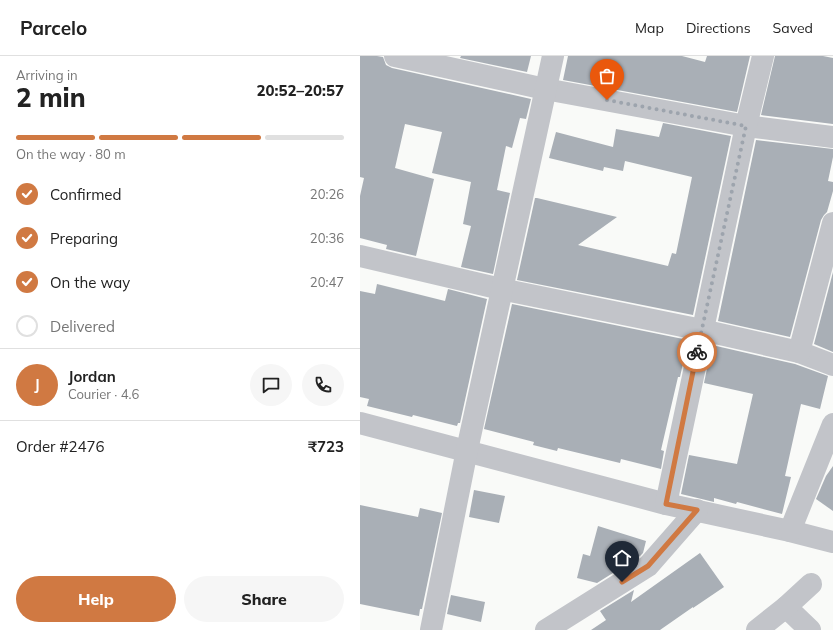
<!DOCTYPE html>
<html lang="en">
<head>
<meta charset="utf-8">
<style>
	:root { --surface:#fff; --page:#f6f6f6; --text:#222; --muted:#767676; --line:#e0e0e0; --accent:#d07942 }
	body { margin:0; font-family:Mulish,sans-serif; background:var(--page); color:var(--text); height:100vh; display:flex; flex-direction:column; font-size:15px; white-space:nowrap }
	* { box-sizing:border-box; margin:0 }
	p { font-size:13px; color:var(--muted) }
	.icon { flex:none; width:22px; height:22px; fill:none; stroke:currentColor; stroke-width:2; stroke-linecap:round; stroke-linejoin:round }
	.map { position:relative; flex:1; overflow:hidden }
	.sheet { display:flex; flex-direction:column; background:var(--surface); width:360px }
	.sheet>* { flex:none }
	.pin { position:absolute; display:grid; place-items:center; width:34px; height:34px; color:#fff; margin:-41px -17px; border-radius:50% 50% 50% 0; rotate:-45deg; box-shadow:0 0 4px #0007 }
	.pin .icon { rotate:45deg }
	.courier { position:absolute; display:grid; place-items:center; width:40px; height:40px; margin:-20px; border:3px solid #d07942; border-radius:50%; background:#fff; color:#222; box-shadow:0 1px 5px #0007 }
	.head em { font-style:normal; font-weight:800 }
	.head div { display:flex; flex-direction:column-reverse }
	.head { display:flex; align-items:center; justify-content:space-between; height:68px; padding:0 16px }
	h1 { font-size:26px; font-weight:800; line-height:30px }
	.bar { display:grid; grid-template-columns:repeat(4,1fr); gap:6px 4px; align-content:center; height:48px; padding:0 16px }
	.bar i { height:5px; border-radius:3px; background:var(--line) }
	.bar .on { background:var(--accent) }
	.bar p { grid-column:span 4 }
	.line { display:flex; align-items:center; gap:10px; padding:0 16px; border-top:1px solid var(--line) }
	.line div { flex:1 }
	.round { display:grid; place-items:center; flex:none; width:42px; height:42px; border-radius:21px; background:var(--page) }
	ol { padding:0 16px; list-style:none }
	li { display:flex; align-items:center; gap:12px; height:44px }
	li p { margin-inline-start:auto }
	li .icon { padding:4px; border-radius:50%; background:var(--accent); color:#fff; stroke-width:4 }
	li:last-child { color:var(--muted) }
	li i { width:22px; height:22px; border:2px solid var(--line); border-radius:50% }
	.button { display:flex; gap:8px; margin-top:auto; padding:8px 16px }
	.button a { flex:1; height:46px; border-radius:24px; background:var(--accent); color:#fff; font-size:16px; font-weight:800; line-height:46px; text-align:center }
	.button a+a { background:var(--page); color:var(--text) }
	header { display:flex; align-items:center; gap:24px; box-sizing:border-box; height:56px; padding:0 20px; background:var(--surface); border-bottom:1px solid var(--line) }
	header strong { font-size:19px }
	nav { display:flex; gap:22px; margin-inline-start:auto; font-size:14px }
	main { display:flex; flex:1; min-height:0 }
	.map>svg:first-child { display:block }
	.building { fill:#a9afb6 }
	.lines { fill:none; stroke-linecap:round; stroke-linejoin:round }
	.minor { stroke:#c2c4c9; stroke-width:22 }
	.done { stroke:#9da4ad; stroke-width:4; stroke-dasharray:0 7.2 }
	.route { stroke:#d07942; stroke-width:5 }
</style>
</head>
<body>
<header>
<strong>Parcelo</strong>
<nav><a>Map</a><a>Directions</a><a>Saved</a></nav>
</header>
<main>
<section class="sheet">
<div class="head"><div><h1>2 min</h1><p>Arriving in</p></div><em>20:52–20:57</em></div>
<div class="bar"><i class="on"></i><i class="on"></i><i class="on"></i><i></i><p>On the way · 80 m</p></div>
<ol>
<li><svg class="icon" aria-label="check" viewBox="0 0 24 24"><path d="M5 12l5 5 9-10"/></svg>Confirmed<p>20:26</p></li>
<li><svg class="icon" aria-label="check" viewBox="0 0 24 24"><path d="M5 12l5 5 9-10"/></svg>Preparing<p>20:36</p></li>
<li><svg class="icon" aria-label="check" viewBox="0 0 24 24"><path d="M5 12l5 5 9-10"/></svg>On the way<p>20:47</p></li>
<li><i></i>Delivered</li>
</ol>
<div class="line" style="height:72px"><b class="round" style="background:var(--accent);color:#fff">J</b><div><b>Jordan</b><p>Courier · 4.6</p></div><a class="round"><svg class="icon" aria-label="chat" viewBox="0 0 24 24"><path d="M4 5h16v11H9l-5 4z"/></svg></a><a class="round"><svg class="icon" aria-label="phone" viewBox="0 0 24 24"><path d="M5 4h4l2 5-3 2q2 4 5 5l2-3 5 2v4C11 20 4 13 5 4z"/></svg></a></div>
<div class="line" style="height:52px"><div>Order #2476</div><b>₹723</b></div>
<div class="button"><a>Help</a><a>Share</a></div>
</section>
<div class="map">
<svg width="473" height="574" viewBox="0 0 473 574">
	<rect width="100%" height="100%" fill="#f9faf8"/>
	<g class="building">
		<path d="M 0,0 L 17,0 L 23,1 L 26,9 L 32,12 L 171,43 L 166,63 L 160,62 L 152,92 L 146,90 L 137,134 L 150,137 L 133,218 L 101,211 L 111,170 L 103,168 L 111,126 L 72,117 L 82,76 L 45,68 L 35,112 L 74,123 L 56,200 L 26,193 L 27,189 L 0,182 L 0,140 L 4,122 L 0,121 Z"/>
		<path d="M 101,0 L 171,0 L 167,16 L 100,2 Z"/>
		<path d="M 208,0 L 322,0 L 345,6 L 347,0 L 390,0 L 377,56 L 203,24 Z"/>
		<path d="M 415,0 L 463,0 L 473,2 L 473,68 L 401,59 Z"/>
		<path d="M 303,67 L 371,80 L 333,259 L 157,224 L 175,142 L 177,142 L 257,161 L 218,189 L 308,210 L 312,197 L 316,198 L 332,121 L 265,105 L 263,115 L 244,111 L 243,115 L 189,102 L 196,76 L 253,91 L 256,73 L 299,81 Z"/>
		<path d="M 396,84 L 473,93 L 473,101 L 468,125 L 473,126 L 473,135 L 467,156 L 464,159 L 461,164 L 430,281 L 358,265 Z"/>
		<path d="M 473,216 L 473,296 L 454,288 Z"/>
		<path d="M 17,228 L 85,245 L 88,233 L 127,243 L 100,367 L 98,367 L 97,370 L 53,359 L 52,361 L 7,350 L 9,343 L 0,341 L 0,235 L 15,238 Z"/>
		<path d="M 152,248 L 328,284 L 320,321 L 318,321 L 301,394 L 304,395 L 301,413 L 261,403 L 260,407 L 198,392 L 197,395 L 173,389 L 174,386 L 124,373 Z"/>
		<path d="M 352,289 L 435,308 L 468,320 L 460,353 L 441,348 L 425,420 L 431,421 L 422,458 L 377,446 L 376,448 L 354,442 L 354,446 L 321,438 L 329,399 L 377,408 L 393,338 L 344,327 Z"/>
		<path d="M 473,410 L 473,455 L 456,443 L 466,420 Z"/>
		<path d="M 114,434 L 145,440 L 139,467 L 109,461 Z"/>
		<path d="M 0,449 L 58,461 L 60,452 L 82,457 L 62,553 L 60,553 L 59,560 L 0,548 Z"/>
		<path d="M 238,470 L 286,485 L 283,497 L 280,500 L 237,527 L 217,522 L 223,498 L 230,500 Z"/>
		<path d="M 340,497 L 364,531 L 333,552 L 333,551 L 300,574 L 231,574 L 246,564 L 240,555 L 274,534 L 271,546 Z"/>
		<path d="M 91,539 L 125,546 L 121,566 L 87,558 Z"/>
	</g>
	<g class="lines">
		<g class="minor">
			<path d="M 35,0 L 185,33 L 386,70 L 473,81"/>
			<path d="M 0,200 L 141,233 L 342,274 L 439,296 L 473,309"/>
			<path d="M 439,296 L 473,167"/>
			<path d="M 0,367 L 306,448 L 430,475 L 473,486"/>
			<path d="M 306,448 L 386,70 L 403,0"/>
			<path d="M 430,475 L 473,368"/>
			<path d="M 426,551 L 450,574"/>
			<path d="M 71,574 L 107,394 L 193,0"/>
			<path d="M 186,574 L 288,510 L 337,454"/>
			<path d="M 397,574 L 426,551 L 451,528"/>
		</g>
	</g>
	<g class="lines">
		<path class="done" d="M 247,44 L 386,70 L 337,296"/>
		<path class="route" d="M 262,526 L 288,510 L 337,454 L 306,448 L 337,296"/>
	</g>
</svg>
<div class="pin" style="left:247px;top:44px;background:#ea580c"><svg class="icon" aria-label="bag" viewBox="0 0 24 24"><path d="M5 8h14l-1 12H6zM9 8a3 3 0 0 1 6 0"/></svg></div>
<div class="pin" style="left:262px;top:526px;background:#1f2937"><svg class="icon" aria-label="home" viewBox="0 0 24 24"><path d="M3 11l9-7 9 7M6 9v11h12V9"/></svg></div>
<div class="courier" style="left:337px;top:296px"><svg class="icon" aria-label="bike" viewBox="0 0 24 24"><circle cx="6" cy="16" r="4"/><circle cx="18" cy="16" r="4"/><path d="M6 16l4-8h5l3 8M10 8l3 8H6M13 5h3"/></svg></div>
</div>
</main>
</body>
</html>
